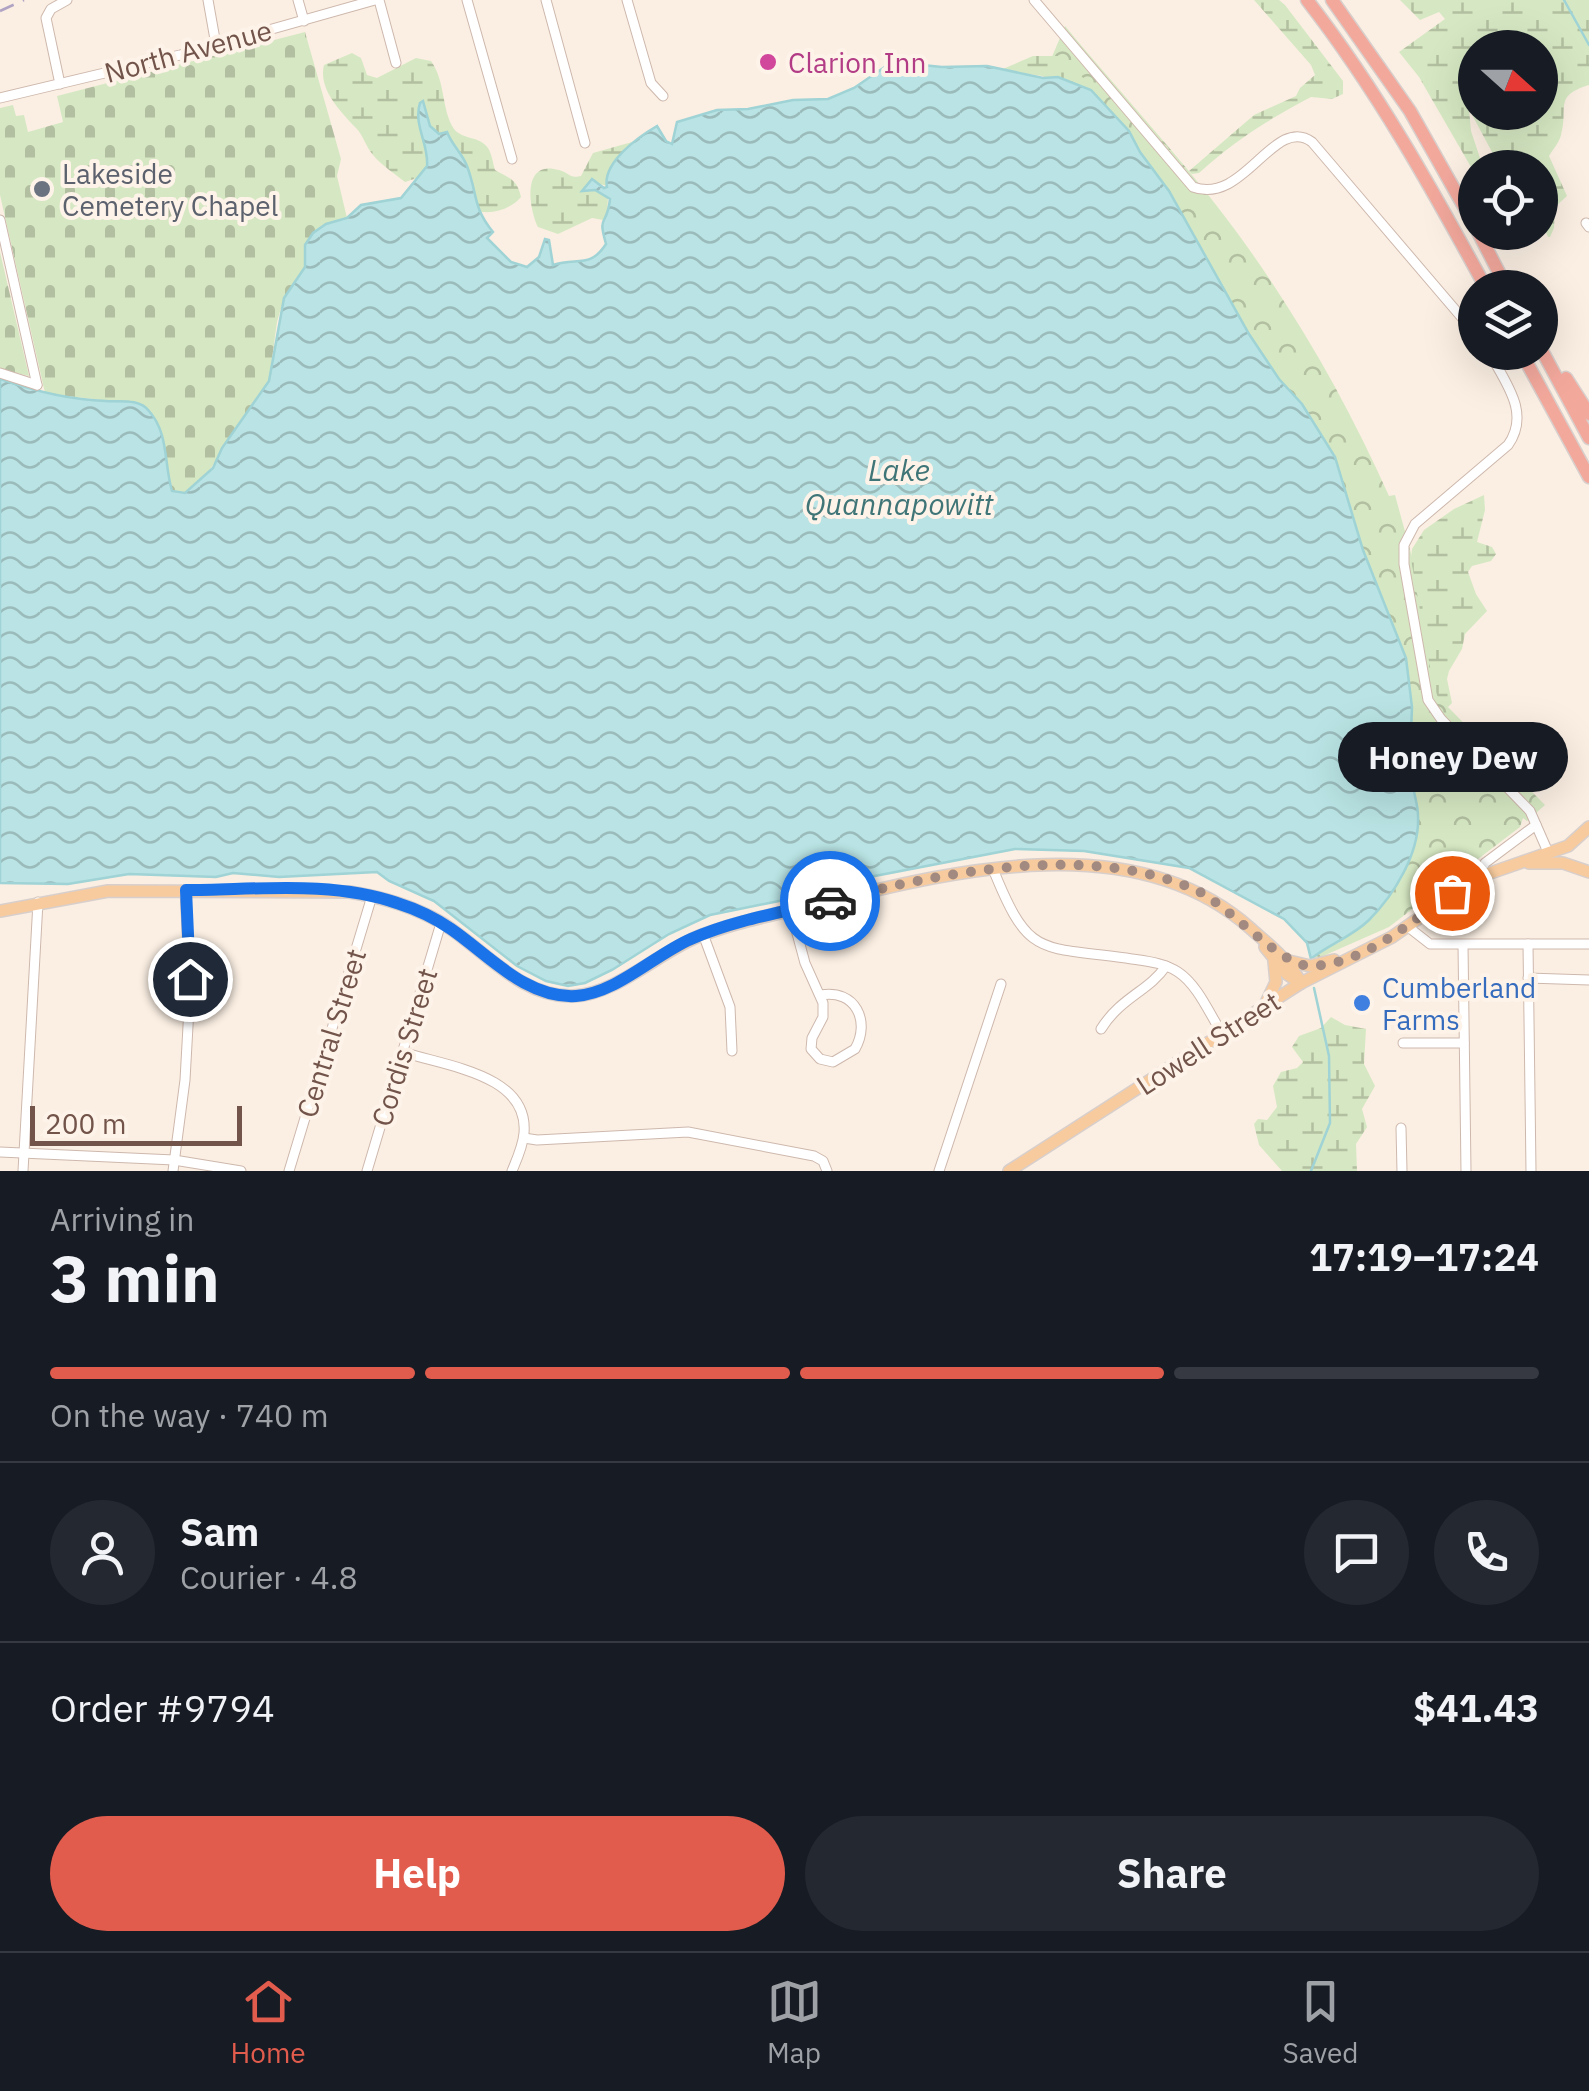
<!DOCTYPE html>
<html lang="en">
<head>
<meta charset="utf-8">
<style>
	:root { --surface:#171b24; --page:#242831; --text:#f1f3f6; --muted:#9ea1a6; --line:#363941; --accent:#e15c4d }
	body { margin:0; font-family:"IBM Plex Sans",sans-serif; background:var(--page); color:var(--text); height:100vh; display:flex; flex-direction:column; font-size:38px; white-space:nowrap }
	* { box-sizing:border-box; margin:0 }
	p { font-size:32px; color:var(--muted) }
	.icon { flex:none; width:55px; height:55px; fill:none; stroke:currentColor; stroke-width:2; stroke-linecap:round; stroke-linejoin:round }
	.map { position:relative; height:1171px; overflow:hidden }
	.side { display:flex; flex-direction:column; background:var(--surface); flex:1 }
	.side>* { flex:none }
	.needle { width:65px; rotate:111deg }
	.buttons { position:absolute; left:1458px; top:30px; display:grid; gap:20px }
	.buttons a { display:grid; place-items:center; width:100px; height:100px; border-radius:50%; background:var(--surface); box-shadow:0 10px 40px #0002; font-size:50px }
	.scale { position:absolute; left:30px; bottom:25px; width:212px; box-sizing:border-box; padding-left:10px; border:5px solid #72544a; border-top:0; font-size:28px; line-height:35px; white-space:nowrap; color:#72544a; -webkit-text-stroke:8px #fef3e9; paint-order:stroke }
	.pin { position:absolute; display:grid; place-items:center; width:85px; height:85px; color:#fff; margin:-42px; border:5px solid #fff; border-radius:50%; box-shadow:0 2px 10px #0007 }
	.courier { position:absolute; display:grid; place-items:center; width:100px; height:100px; margin:-50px; border:8px solid #1a73e8; border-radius:50%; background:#fff; color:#222; box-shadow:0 2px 12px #0007 }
	.bubble { position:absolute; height:70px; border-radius:35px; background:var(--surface); box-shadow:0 10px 40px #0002; font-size:32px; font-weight:700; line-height:70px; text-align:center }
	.head em { font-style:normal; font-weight:700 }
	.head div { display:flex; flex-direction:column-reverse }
	.head { display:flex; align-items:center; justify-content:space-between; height:170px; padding:0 50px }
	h1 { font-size:65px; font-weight:700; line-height:75px }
	.bar { display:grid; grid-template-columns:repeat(4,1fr); gap:15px 10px; align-content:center; height:120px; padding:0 50px }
	.bar i { height:12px; border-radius:8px; background:var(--line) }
	.bar .active { background:var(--accent) }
	.bar p { grid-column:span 4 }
	.line { display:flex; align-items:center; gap:25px; padding:0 50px; border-top:2px solid var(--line) }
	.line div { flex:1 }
	.round { display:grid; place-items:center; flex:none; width:105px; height:105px; border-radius:52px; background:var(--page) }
	.cta { display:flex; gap:20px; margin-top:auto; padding:20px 50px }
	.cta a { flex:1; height:115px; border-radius:60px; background:var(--accent); color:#fff; font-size:40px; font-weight:700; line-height:115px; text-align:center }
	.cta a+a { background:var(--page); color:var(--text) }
	.tabs { display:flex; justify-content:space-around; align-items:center; height:140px; border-top:2px solid var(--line); background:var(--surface); font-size:28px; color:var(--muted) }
	.tabs a { display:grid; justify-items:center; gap:5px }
	.tabs .active { color:var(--accent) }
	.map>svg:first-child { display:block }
	.forest { fill:url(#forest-crowns) }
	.wetland { fill:url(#wetland-marsh); fill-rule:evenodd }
	.cemetery { fill:url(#cemetery-stones) }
	.water { fill:url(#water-waves); stroke:#9fd3d5; stroke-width:2.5 }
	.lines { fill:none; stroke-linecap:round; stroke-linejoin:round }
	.stream { stroke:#9fd3d5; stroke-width:2.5 }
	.minor-casing { stroke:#ceb8ad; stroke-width:11 }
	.major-casing { stroke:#d8cfcc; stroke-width:14 }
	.highway-casing { stroke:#d8cfcc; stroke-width:15 }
	.minor { stroke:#fff; stroke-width:9 }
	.major { stroke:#f7cb9e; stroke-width:11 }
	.highway { stroke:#f3a89c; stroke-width:12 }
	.rail { stroke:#b0a3c4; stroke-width:2.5; stroke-dasharray:15 10; stroke-linecap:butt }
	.done { stroke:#a28a80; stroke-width:10; stroke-dasharray:0 18 }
	.route { stroke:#1a73e8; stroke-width:12 }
	.hotel-dot { fill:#d1479c; stroke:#fef3e9; stroke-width:4 }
	.worship-dot { fill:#6b7280; stroke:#fef3e9; stroke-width:4 }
	.shop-dot { fill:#3f7fe0; stroke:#fef3e9; stroke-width:4 }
	.labels { text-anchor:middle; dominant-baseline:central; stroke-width:8; stroke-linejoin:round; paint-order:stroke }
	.street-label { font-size:28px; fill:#72544a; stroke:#fef3e9 }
	.hotel-label { font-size:28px; fill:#b23c85; stroke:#fef3e9; text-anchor:start }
	.worship-label { font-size:28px; fill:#5b616d; stroke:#fef3e9; text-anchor:start }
	.shop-label { font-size:28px; fill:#366cbe; stroke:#fef3e9; text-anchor:start }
	.water-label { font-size:30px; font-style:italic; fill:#3f7577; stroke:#fef3e9 }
</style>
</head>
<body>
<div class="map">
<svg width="1589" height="1171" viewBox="0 0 1589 1171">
	<defs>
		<pattern id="forest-crowns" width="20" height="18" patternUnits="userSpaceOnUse" patternTransform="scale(2.5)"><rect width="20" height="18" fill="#d6e8c3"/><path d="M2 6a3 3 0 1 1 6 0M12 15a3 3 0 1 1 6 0" fill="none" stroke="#b2bfa0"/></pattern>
		<pattern id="wetland-marsh" width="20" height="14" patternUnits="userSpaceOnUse" patternTransform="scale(2.5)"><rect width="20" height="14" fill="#d6e8c3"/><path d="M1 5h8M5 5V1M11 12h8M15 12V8" fill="none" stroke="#b2bfa0"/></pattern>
		<pattern id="cemetery-stones" width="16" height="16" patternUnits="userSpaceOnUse" patternTransform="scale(2.5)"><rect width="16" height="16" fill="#d6e8c3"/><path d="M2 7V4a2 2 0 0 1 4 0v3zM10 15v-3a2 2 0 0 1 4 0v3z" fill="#b2bfa0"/></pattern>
		<pattern id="water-waves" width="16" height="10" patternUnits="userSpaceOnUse" patternTransform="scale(2.5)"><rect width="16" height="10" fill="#b9e3e4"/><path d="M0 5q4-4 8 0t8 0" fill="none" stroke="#9bbbbb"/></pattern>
	</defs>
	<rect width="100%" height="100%" fill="#fbefe3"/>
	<path class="forest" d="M 1065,26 C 1122,95 1189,166 1241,238 C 1299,318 1349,406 1389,496 L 1395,495 L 1412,557 L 1439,698 L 1545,805 L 1527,821 L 1523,818 L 1520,827 L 1389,927 L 1314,960 L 1318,951 L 1338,943 L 1370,920 L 1385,901 L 1416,843 L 1419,819 L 1412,782 L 1416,769 L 1417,742 L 1411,733 L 1412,707 L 1406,658 L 1363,550 L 1335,457 L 1310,415 L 1279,379 L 1249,334 L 1169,190 L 1140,152 L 1128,131 L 1091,90 L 1043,78 Z"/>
	<g class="wetland">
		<path d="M 1254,0 L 1279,0 L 1285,5 L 1343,81 L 1343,94 L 1332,99 L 1311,97 C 1268,120 1235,140 1199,173 L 1192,174 L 1189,171 L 1254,115 L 1296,96 L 1300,88 L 1315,75 L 1311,65 Z"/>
		<path d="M 1400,0 L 1589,0 L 1589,85 C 1553,96 1569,107 1561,135 C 1559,143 1553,149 1549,156 L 1567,196 L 1555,207 L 1554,228 L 1550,237 L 1548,237 C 1538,215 1540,192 1540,168 L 1500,167 L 1469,109 L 1471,131 L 1483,167 L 1475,168 L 1475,174 L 1419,77 L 1399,52 L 1445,19 L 1439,12 L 1420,20 ZM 1475,48 L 1540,48 L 1540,112 L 1475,112 Z"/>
		<path d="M 352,53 L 361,58 L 367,75 L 377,78 L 416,58 L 431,61 C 446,82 441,109 454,129 C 463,140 480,136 488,148 C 492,154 493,164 495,170 C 509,178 517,179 521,197 C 511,209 492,215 478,211 L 472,179 L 461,153 L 447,133 L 439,134 L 430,126 L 423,102 C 411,121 426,141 428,162 L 420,177 L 405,182 C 395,174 381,165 373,155 C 366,147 363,135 356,128 C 340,111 318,89 324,65 Z"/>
		<path d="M 1033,56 L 1060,56 L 1070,62 L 1097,95 C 1069,74 1035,78 1003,69 Z"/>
		<path d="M 632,142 L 617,161 L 607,186 L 590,181 L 582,191 L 595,190 L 608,197 L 607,216 L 603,220 L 592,218 L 558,234 L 538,227 C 529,208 521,159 559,170 C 570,173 569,179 581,176 L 593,153 Z"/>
		<path d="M 1484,495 L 1485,510 L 1477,542 L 1492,547 L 1496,554 L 1491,561 L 1472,566 L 1468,572 L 1476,594 L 1487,611 L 1465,634 L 1462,649 L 1449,671 L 1447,679 L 1452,703 L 1448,707 L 1439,700 L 1433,684 L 1411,559 L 1412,549 L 1424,530 L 1454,509 Z"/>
		<path d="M 1331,1017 L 1345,1025 L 1366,1029 L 1364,1064 L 1375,1086 L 1362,1109 L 1367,1127 L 1356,1144 L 1357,1171 L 1282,1171 L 1259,1145 L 1254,1124 L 1258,1119 L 1267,1120 L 1277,1107 L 1273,1086 L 1281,1072 L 1297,1068 L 1303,1062 L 1292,1047 L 1299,1036 L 1321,1028 Z"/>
	</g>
	<g class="cemetery">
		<path d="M 305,32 L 341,159 L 337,176 L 347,218 L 322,225 L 305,245 L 305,267 L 284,298 L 277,322 L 269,381 L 203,480 L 185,493 L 174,494 C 165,478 169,458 163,440 C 146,394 85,401 45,393 L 0,195 L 0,108 L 13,105 L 16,116 L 24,115 L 28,132 L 63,122 L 57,96 Z"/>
		<path d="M 0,252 L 29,376 L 0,369 Z"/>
	</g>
	<path class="water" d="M 892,62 L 942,67 L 987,66 L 1043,78 L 1058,77 L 1091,90 L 1129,131 L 1140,152 L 1169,191 L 1249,334 L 1279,379 L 1302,404 L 1335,457 L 1363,550 L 1406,658 L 1412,707 L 1411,733 L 1417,738 C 1417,753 1411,774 1413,785 C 1414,795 1418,805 1418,816 C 1420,853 1394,895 1369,920 C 1352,937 1327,945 1311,959 L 1307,943 L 1284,919 L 1189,868 L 1084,851 L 1015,849 L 854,880 L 779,901 L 710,915 L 669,934 L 612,970 L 585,983 L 568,986 L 546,981 L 517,966 L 434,901 L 389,881 L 377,872 L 279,877 L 233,873 L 216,877 L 129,874 L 68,884 L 0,883 L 0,379 C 34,391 69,400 106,401 C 120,402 139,398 149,411 C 169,433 164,465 172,491 L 185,493 L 213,468 L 222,448 L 269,381 L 284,298 L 305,267 L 305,245 L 313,233 L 326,224 L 347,218 L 361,205 L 401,198 L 427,166 C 429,144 413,125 420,103 L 423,101 L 430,126 L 439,134 L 447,132 C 452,145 462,153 467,166 C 478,195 472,206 493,232 L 487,238 L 511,262 L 527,267 L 539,257 L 545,239 L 549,240 L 553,265 C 577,257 590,269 606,244 C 597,213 607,228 610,199 L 595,190 L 582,191 L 592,179 L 604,188 L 607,187 C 602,163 638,137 657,126 L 666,141 L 672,144 L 677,122 L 717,110 L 748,109 L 793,100 L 828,99 L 854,88 Z"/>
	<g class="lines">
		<g class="stream">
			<path d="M 1564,0 L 1589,45"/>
			<path d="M 1311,1171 L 1330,1123 L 1329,1056 L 1314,988"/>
		</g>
		<defs>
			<g id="minor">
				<path d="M 208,0 L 216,45"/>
				<path d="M 298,0 L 304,21"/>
				<path d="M 379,0 L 396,63"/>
				<path d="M 467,0 L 512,159"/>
				<path d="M 546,0 L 585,143"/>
				<path d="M 627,0 L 651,83 L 663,96"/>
				<path d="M 1034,0 L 1193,187 C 1244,206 1274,114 1312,142 L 1475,333"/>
				<path d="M 60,84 L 46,18 L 51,9 L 67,0"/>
				<path d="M 0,98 L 180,55 L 375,0"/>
				<path d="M 0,220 L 37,385"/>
				<path d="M 1586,223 L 1589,227"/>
				<path d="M 1489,352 C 1505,382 1531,413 1508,445 L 1415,524 L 1404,545 L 1404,564 L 1428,700 L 1441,719 L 1530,811 L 1548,852"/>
				<path d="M 0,373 L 37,385"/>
				<path d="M 993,869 C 1029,958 1038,946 1126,958 C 1144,961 1163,962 1178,972 C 1198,985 1210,1015 1223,1035"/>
				<path d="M 1476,878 L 1485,863 L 1536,825"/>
				<path d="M 791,911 L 805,963 L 823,1003 L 823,1017 L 812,1038 L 811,1049 L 820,1059 L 833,1062 L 855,1049 C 871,1021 855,989 821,995"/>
				<path d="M 1407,926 L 1430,944 L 1589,944"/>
				<path d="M 703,934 L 730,1007 L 732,1051"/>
				<path d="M 1528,944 L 1531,1171"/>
				<path d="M 1463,945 L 1466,1171"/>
				<path d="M 1528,978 L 1589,980"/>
				<path d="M 1101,1029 C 1121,997 1149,991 1166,966"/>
				<path d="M 1403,1043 L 1464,1043"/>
				<path d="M 403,1052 C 444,1066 529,1074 524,1133 C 523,1146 517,1159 512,1171"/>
				<path d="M 1401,1128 L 1402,1171"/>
				<path d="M 524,1138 L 537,1140 L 688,1132 L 814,1156 L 823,1161 L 827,1171"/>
				<path d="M 0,1152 L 174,1160 L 241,1171"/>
				<path d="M 23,1171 L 38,902"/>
				<path d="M 173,1171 L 185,1080 L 190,990 L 185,890"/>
				<path d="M 289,1171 L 372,896"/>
				<path d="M 367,1171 L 441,923"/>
				<path d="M 939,1171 L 1001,984"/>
			</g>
			<g id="major">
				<path d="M 1529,863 L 1563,863 L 1589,872"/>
				<path d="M 0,911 L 108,891 L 349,892 C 382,897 413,906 442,923 C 483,948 520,998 573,996 C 616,995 661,950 702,935 C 742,920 786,912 827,902 C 960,869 1136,827 1250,928 C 1269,945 1288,959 1301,983"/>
				<path d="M 1265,947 L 1287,974 L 1301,983"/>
				<path d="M 1289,961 L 1310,966 L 1334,960"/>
				<path d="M 1265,1005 L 1276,982 L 1274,961"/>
				<path d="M 1009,1171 L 1301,983 L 1392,937 L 1476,878 L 1568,846 L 1589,827"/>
			</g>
			<g id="highway">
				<path d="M 1307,0 C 1377,90 1431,187 1486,288"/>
				<path d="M 1332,0 L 1410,111 L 1475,226"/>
				<path d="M 1478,232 L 1507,288"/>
				<path d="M 1540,347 L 1589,438"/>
				<path d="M 1521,352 L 1589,477"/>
				<path d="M 1566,378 L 1589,414"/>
			</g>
		</defs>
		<use href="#minor" class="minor-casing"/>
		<use href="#major" class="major-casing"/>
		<use href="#highway" class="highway-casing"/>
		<use href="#minor" class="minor"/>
		<use href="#major" class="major"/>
		<use href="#highway" class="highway"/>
		<path class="rail" d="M 0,11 L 24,0"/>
	</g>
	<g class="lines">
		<path class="done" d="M 830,901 C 941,873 1090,841 1198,891 C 1230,907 1282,967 1311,966 C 1366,964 1410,922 1452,893"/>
		<path class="route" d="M 190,979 L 186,890 C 254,890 332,880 397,903 C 416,909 435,918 451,929 C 489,955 526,999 576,996 C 617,993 654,955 691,939 C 734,920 784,912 830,901"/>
	</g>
	<circle class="hotel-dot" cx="768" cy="62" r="10"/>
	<circle class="worship-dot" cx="42" cy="189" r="10"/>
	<circle class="shop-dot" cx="1362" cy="1003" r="10"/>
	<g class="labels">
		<g class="street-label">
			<text transform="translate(188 51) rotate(-15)">North Avenue</text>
			<text transform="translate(331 1033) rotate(-73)">Central Street</text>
			<text transform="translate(1208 1043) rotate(-33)">Lowell Street</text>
			<text transform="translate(404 1047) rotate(-73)">Cordis Street</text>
		</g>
		<g class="hotel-label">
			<text x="788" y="62">Clarion Inn</text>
		</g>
		<g class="worship-label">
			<text x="62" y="173">Lakeside<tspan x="62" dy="32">Cemetery Chapel</tspan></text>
		</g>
		<g class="shop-label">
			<text x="1382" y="987">Cumberland<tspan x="1382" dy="32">Farms</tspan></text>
		</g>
		<g class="water-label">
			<text x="899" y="469">Lake<tspan x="899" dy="34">Quannapowitt</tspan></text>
		</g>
	</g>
</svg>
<div class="buttons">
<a><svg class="needle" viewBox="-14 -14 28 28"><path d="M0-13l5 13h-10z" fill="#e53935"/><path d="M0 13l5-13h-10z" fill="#9ea1a6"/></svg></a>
<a><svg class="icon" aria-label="locate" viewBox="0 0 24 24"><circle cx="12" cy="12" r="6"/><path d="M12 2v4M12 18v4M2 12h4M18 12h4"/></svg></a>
<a><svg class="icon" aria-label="layers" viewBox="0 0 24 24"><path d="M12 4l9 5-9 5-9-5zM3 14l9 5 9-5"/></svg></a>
</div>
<div class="scale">200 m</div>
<div class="pin" style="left:1452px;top:893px;background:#ea580c"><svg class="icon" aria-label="bag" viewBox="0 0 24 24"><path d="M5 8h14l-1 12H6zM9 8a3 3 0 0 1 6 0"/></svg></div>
<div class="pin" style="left:190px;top:979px;background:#1f2937"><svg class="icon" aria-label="home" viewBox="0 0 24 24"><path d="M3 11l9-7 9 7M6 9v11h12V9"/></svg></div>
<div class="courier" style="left:830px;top:901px"><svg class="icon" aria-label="car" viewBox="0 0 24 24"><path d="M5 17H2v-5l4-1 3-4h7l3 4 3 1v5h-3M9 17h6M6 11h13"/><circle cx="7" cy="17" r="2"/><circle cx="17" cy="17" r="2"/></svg></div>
<div class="bubble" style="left:1338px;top:722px;width:230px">Honey Dew</div>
</div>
<section class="side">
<div class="head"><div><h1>3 min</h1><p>Arriving in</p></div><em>17:19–17:24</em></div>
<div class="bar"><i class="active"></i><i class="active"></i><i class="active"></i><i></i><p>On the way · 740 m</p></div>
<div class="line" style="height:180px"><a class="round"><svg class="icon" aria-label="person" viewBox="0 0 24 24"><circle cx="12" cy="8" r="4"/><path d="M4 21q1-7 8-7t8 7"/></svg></a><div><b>Sam</b><p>Courier · 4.8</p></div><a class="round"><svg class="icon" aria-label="chat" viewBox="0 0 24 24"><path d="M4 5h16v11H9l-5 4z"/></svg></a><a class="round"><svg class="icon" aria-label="phone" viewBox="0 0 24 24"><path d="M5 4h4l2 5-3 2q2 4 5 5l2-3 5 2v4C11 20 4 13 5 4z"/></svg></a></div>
<div class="line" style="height:130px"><div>Order #9794</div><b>$41.43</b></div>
<div class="cta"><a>Help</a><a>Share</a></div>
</section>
<nav class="tabs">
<a class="active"><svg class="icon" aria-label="home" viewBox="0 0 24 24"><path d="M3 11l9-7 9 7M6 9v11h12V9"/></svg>Home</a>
<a><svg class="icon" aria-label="map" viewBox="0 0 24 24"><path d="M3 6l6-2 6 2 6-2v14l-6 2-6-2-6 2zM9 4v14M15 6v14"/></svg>Map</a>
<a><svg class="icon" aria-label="saved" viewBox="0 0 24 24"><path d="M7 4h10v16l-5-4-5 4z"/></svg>Saved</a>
</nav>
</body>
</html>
